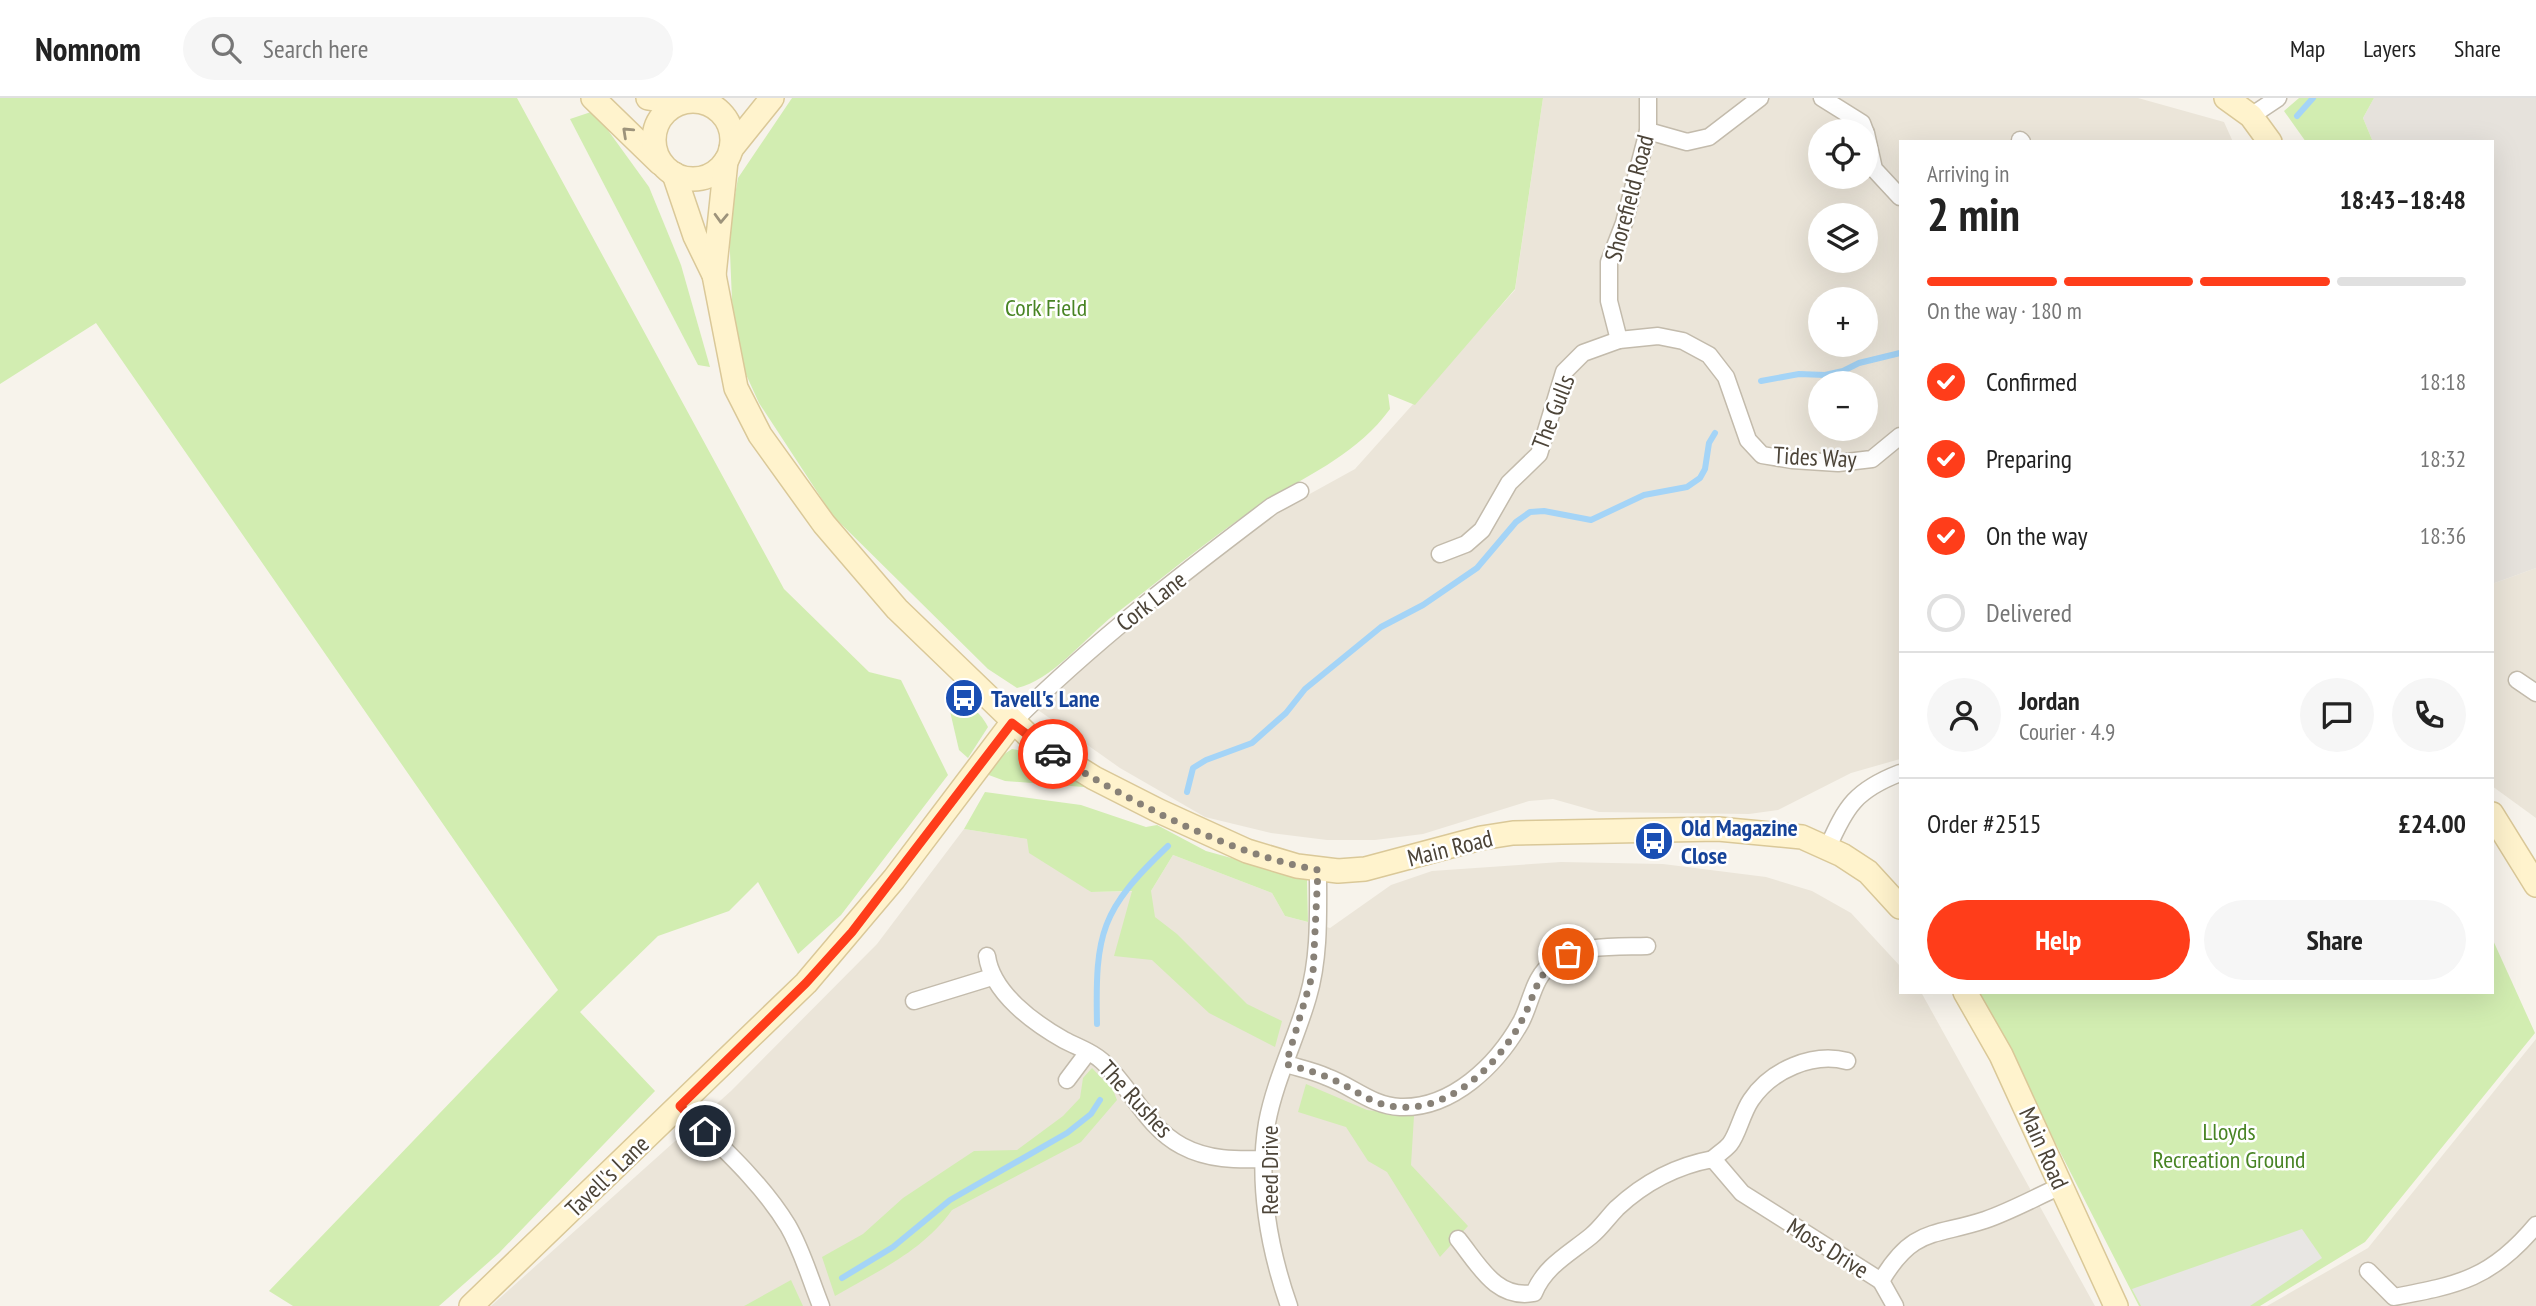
<!DOCTYPE html>
<html lang="en">
<head>
<meta charset="utf-8">
<style>
	:root { --surface:#fff; --page:#f6f6f6; --text:#222; --muted:#767676; --line:#e0e0e0; --accent:#ff3d1a }
	body { margin:0; font-family:"PT Sans Narrow",sans-serif; background:var(--page); color:var(--text); height:100vh; display:flex; flex-direction:column; font-size:26px; white-space:nowrap }
	* { box-sizing:border-box; margin:0 }
	p { font-size:23px; color:var(--muted) }
	.icon { flex:none; width:38px; height:38px; fill:none; stroke:currentColor; stroke-width:2; stroke-linecap:round; stroke-linejoin:round }
	.map { position:relative; flex:1; overflow:hidden }
	.side { position:absolute; left:1899px; top:42px; width:595px; height:854px; display:flex; flex-direction:column; background:var(--surface); border-radius:0px; box-shadow:0 7px 28px #0002 }
	.side>* { flex:none }
	.controls { position:absolute; left:1808px; top:21px; display:grid; gap:14px }
	.controls a { display:grid; place-items:center; width:70px; height:70px; border-radius:50%; background:var(--surface); box-shadow:0 7px 28px #0002; font-size:35px }
	.pin { position:absolute; display:grid; place-items:center; width:60px; height:60px; color:#fff; margin:-30px; border:4px solid #fff; border-radius:50%; box-shadow:0 2px 7px #0007 }
	.courier { position:absolute; display:grid; place-items:center; width:70px; height:70px; margin:-35px; border:5px solid #ff3d1a; border-radius:50%; background:#fff; color:#222; box-shadow:0 2px 9px #0007 }
	.summary em { font-style:normal; font-weight:700 }
	.summary div { display:flex; flex-direction:column-reverse }
	.summary { display:flex; align-items:center; justify-content:space-between; height:119px; padding:0 28px }
	h1 { font-size:46px; font-weight:700; line-height:52px }
	.bar { display:grid; grid-template-columns:repeat(4,1fr); gap:10px 7px; align-content:center; height:84px; padding:0 28px }
	.bar i { height:9px; border-radius:5px; background:var(--line) }
	.bar .selected { background:var(--accent) }
	.bar p { grid-column:span 4 }
	.line { display:flex; align-items:center; gap:18px; padding:0 28px; border-top:2px solid var(--line) }
	.line div { flex:1 }
	.round { display:grid; place-items:center; flex:none; width:74px; height:74px; border-radius:37px; background:var(--page) }
	ol { padding:0 28px; list-style:none }
	li { display:flex; align-items:center; gap:21px; height:77px }
	li p { margin-inline-start:auto }
	li .icon { padding:7px; border-radius:50%; background:var(--accent); color:#fff; stroke-width:4 }
	li:last-child { color:var(--muted) }
	li i { width:38px; height:38px; border:4px solid var(--line); border-radius:50% }
	.action { display:flex; gap:14px; margin-top:auto; padding:14px 28px }
	.action a { flex:1; height:80px; border-radius:42px; background:var(--accent); color:#fff; font-size:28px; font-weight:700; line-height:80px; text-align:center }
	.action a+a { background:var(--page); color:var(--text) }
	header { display:flex; align-items:center; gap:42px; box-sizing:border-box; height:98px; padding:0 35px; background:var(--surface); border-bottom:2px solid var(--line) }
	header strong { font-size:33px }
	nav { display:flex; gap:38px; margin-inline-start:auto; font-size:24px }
	.search { width:490px; height:63px; background:var(--page); display:flex; align-items:center; gap:18px; box-sizing:border-box; padding:0 24px; border-radius:38px; color:var(--muted); font-size:26px }
	.map>svg:first-child { display:block }
	.residential { fill:#ebe5d9; fill-rule:evenodd }
	.industrial { fill:#e6e2dc }
	.green { fill:#d2edb1 }
	.parking { fill:#e8e6e3 }
	.lines { fill:none; stroke-linecap:round; stroke-linejoin:round }
	.stream { stroke:#a4d4f7; stroke-width:6 }
	.street-casing { stroke:#c3bbac; stroke-width:19 }
	.secondary-casing { stroke:#dac898; stroke-width:26 }
	.street { stroke:#fff; stroke-width:16 }
	.secondary { stroke:#fff3cd; stroke-width:23 }
	.oneway { stroke:#9d937b }
	.done { stroke:#888177; stroke-width:7; stroke-dasharray:0 12.6 }
	.route { stroke:#ff3d1a; stroke-width:9 }
	.labels { text-anchor:middle; dominant-baseline:central; stroke-width:5; stroke-linejoin:round; paint-order:stroke }
	.street-label { font-size:24px; fill:#4c4438; stroke:#fff }
	.park-label { font-size:24px; fill:#488424; stroke:#fff }
	.transit-label { font-size:24px; font-weight:bold; fill:#164399; stroke:#fff; text-anchor:start }
</style>
</head>
<body>
<header>
<strong>Nomnom</strong>
<div class="search"><svg class="icon" aria-label="search" viewBox="0 0 24 24"><circle cx="10" cy="10" r="6"/><path d="M15 15l6 6"/></svg>Search here</div>
<nav><a>Map</a><a>Layers</a><a>Share</a></nav>
</header>
<div class="map">
<svg width="2536" height="1208" viewBox="0 0 2536 1208">
	<rect width="100%" height="100%" fill="#f7f3eb"/>
	<g class="residential">
		<path d="M 1543,0 L 2138,0 L 2224,24 L 2233,44 L 1900,44 L 1900,661 L 1851,675 L 1778,712 L 1749,716 L 1599,714 L 1553,701 L 1529,703 L 1423,736 L 1375,742 L 1327,742 L 1271,735 L 1205,719 L 1120,670 L 1038,612 L 1091,563 L 1228,451 L 1277,414 L 1355,371 L 1515,192 ZM 1820,33 L 1866,33 L 1866,79 L 1820,79 ZM 1820,117 L 1866,117 L 1866,163 L 1820,163 ZM 1820,201 L 1866,201 L 1866,247 L 1820,247 ZM 1820,285 L 1866,285 L 1866,331 L 1820,331 Z"/>
		<path d="M 2536,470 L 2536,720 L 2492,688 L 2492,486 Z"/>
		<path d="M 964,731 L 1027,741 L 1091,794 L 1151,793 L 1173,757 L 1272,795 L 1285,818 L 1330,830 L 1391,787 L 1432,773 L 1561,764 L 1663,766 L 1766,779 L 1812,793 L 1851,815 L 1900,868 L 1900,894 L 1921,894 L 2095,1208 L 491,1208 L 731,993 L 877,846 Z"/>
		<path d="M 2536,941 L 2536,1208 L 2267,1208 L 2368,1150 Z"/>
	</g>
	<path class="industrial" d="M 2374,0 L 2536,0 L 2536,470 L 2492,486 L 2492,44 L 2373,44 L 2363,20 Z"/>
	<g class="green">
		<path d="M 0,0 L 517,0 L 784,491 L 869,574 L 901,582 L 948,677 L 841,817 L 798,856 L 758,784 L 729,813 L 658,838 L 580,914 L 655,993 L 499,1155 L 439,1208 L 293,1208 L 269,1193 L 558,892 L 96,225 L 0,286 Z"/>
		<path d="M 792,0 L 1543,0 L 1515,191 L 1415,307 L 1388,296 L 1390,311 C 1356,358 1306,377 1259,408 C 1208,441 1162,481 1114,517 C 1086,539 1051,583 1017,590 L 988,571 L 833,418 L 759,305 L 739,261 L 732,202 L 729,131 L 738,80 Z"/>
		<path d="M 2299,0 L 2374,0 L 2363,20 L 2373,44 L 2306,44 L 2284,13 Z"/>
		<path d="M 594,13 L 649,89 L 681,167 L 710,269 L 698,267 L 570,21 Z"/>
		<path d="M 946,596 C 965,604 978,610 988,629 L 968,660 L 959,652 Z"/>
		<path d="M 1012,651 L 1040,656 L 1096,690 L 1005,683 L 986,676 L 998,660 Z"/>
		<path d="M 985,694 L 1081,707 L 1146,729 L 1157,727 L 1206,753 L 1307,781 L 1308,824 L 1285,818 L 1272,795 L 1173,757 L 1151,793 L 1155,819 L 1177,836 L 1247,906 L 1282,923 L 1275,949 L 1209,915 L 1152,862 L 1114,858 L 1132,793 L 1091,794 L 1029,755 L 1027,741 L 964,731 Z"/>
		<path d="M 2492,840 L 2535,935 L 2365,1144 L 2260,1208 L 2139,1208 L 1978,894 L 2492,894 Z"/>
		<path d="M 1092,970 L 1113,992 L 1117,1002 L 1081,1044 L 952,1112 C 923,1153 878,1173 835,1198 L 822,1159 L 863,1136 L 903,1100 L 974,1053 L 1017,1052 L 1063,1018 L 1080,1000 L 1083,980 Z"/>
		<path d="M 1306,986 L 1367,1012 L 1414,1018 L 1411,1067 L 1468,1128 L 1440,1159 L 1387,1074 L 1368,1063 L 1346,1029 L 1298,1014 Z"/>
		<path d="M 791,1182 L 803,1208 L 744,1208 L 746,1207 Z"/>
	</g>
	<path class="parking" d="M 2302,1131 L 2322,1160 L 2250,1208 L 2141,1208 L 2132,1191 Z"/>
	<g class="lines">
		<g class="stream">
			<path d="M 2297,18 L 2313,0"/>
			<path d="M 1761,283 L 1799,276 L 1825,277 L 1843,273 L 1859,265 L 1900,255"/>
			<path d="M 1187,694 L 1193,670 L 1206,662 L 1252,645 L 1286,615 L 1305,591 L 1381,529 L 1423,507 L 1477,470 L 1516,424 L 1530,414 L 1544,413 L 1591,422 L 1644,397 L 1687,389 L 1700,380 L 1705,371 L 1709,345 L 1715,335"/>
			<path d="M 1097,926 C 1095,834 1101,812 1168,748"/>
			<path d="M 842,1180 L 893,1149 L 950,1102 L 1067,1035 L 1091,1016 L 1100,1002"/>
		</g>
		<defs>
			<g id="street">
				<path d="M 1822,0 L 1862,25 L 1865,33"/>
				<path d="M 2251,18 L 2278,0"/>
				<path d="M 1648,33 L 1687,44 L 1709,39 L 1760,0"/>
				<path d="M 1866,35 L 1874,71 L 1900,99"/>
				<path d="M 2020,42 L 2022,44"/>
				<path d="M 1619,242 L 1609,203 L 1609,164 L 1624,125 L 1648,33 L 1648,0"/>
				<path d="M 1440,456 L 1466,446 L 1482,432 L 1509,385 L 1539,356 L 1564,274 L 1583,255 L 1619,242 L 1658,238 L 1683,243 L 1709,257 L 1726,279 L 1748,342 L 1762,357 L 1792,362 L 1838,365 L 1872,361 L 1900,338"/>
				<path d="M 2517,582 L 2536,595"/>
				<path d="M 1012,625 C 1092,545 1182,476 1272,408 L 1300,393"/>
				<path d="M 1828,749 C 1846,708 1856,692 1900,675"/>
				<path d="M 987,858 C 992,895 1034,925 1064,942 C 1077,949 1091,953 1102,963 C 1131,989 1145,1028 1182,1048 C 1208,1062 1236,1062 1265,1061"/>
				<path d="M 914,903 L 992,879"/>
				<path d="M 1286,966 C 1299,970 1314,973 1327,979 C 1352,988 1372,1008 1400,1009 C 1452,1011 1497,967 1521,924 C 1532,903 1533,878 1554,864 C 1580,846 1617,849 1647,848"/>
				<path d="M 1067,982 L 1088,954"/>
				<path d="M 680,1008 C 718,1046 760,1082 788,1128 C 803,1154 810,1181 821,1208"/>
				<path d="M 1713,1061 C 1718,1056 1725,1052 1730,1046 C 1738,1036 1742,1015 1751,1002 C 1771,972 1813,954 1847,963"/>
				<path d="M 1458,1141 C 1479,1167 1496,1202 1534,1195 C 1545,1168 1569,1156 1591,1138 C 1601,1130 1608,1119 1617,1110 C 1645,1084 1675,1068 1713,1061 L 1742,1095 L 1881,1183 C 1913,1129 1933,1139 1985,1122 C 2011,1113 2036,1099 2061,1088"/>
				<path d="M 2368,1173 L 2394,1199 C 2459,1187 2492,1180 2536,1127"/>
				<path d="M 1881,1183 L 1895,1208"/>
				<path d="M 1289,1208 C 1269,1151 1257,1085 1267,1025 C 1275,982 1296,941 1308,899 C 1320,858 1318,814 1318,772"/>
			</g>
			<g id="secondary">
				<path d="M 593,0 L 660,65"/>
				<path d="M 648,0 L 679,5"/>
				<path d="M 2226,0 L 2251,18 L 2270,44"/>
				<circle cx="693" cy="42" r="39"/>
				<path d="M 731,51 L 772,0"/>
				<path d="M 674,76 L 695,138 L 714,177 L 736,290 L 760,337 L 824,426 L 897,511 L 1033,642 L 1094,680 L 1159,713 L 1247,753 L 1297,768 L 1338,773 L 1365,771 L 1481,740 L 1513,735 L 1718,731 L 1802,739 L 1842,757 L 1868,774 L 1900,809"/>
				<path d="M 714,177 L 726,63"/>
				<path d="M 2492,716 L 2536,787"/>
				<path d="M 1965,894 L 2001,957 L 2116,1208"/>
				<path d="M 471,1208 L 806,885 L 894,781 L 1012,625"/>
			</g>
		</defs>
		<use href="#street" class="street-casing"/>
		<use href="#secondary" class="secondary-casing"/>
		<use href="#street" class="street"/>
		<use href="#secondary" class="secondary"/>
	</g>
	<defs><path id="oneway-chevron" d="M-2-3.5L2.5 0L-2 3.5" fill="none" stroke-width="1.6" stroke-linecap="round" stroke-linejoin="round" transform="scale(1.75)"/></defs>
	<g class="oneway">
		<use href="#oneway-chevron" transform="translate(627 34) rotate(-137)"/>
		<use href="#oneway-chevron" transform="translate(721 120) rotate(92)"/>
	</g>
	<g class="lines">
		<path class="done" d="M 1053,656 C 1131,704 1228,756 1318,772 L 1313,875 L 1286,966 C 1303,971 1320,975 1336,983 C 1351,990 1364,1000 1379,1005 C 1438,1025 1495,972 1521,924 C 1538,893 1534,874 1568,856"/>
		<path class="route" d="M 705,1033 L 680,1008 L 806,885 L 852,834 L 1012,625 L 1053,656"/>
	</g>
	<defs>
		<symbol id="bus-disc" viewBox="-11 -11 22 22"><circle r="9.5" fill="#1a4fb4" stroke="#fff"/><path d="M-5-6H5V4H4V6H2V4H-2V6H-4V4H-5ZM-3.5-4V0h7V-4ZM-3.5 1.2v1.5H-2V1.2ZM2 1.2v1.5H3.5V1.2Z" fill="#fff"/></symbol>
	</defs>
	<g fill-rule="evenodd">
		<use href="#bus-disc" x="942" y="578" width="44" height="44"/>
		<use href="#bus-disc" x="1632" y="721" width="44" height="44"/>
	</g>
	<g class="labels">
		<g class="street-label">
			<text transform="translate(1629 100) rotate(-75)">Shorefield Road</text>
			<text transform="translate(1553 314) rotate(-69)">The Gulls</text>
			<text transform="translate(1815 359) rotate(3)">Tides Way</text>
			<text transform="translate(1151 503) rotate(-38)">Cork Lane</text>
			<text transform="translate(1450 750) rotate(-14)">Main Road</text>
			<text transform="translate(1136 1001) rotate(47)">The Rushes</text>
			<text transform="translate(2044 1050) rotate(66)">Main Road</text>
			<text transform="translate(1269 1072) rotate(-90)">Reed Drive</text>
			<text transform="translate(607 1078) rotate(-44)">Tavell's Lane</text>
			<text transform="translate(1828 1150) rotate(32)">Moss Drive</text>
		</g>
		<g class="park-label">
			<text x="1046" y="209">Cork Field</text>
			<text x="2229" y="1033">Lloyds<tspan x="2229" dy="28">Recreation Ground</tspan></text>
		</g>
		<g class="transit-label">
			<text x="991" y="600">Tavell's Lane</text>
			<text x="1681" y="729">Old Magazine<tspan x="1681" dy="28">Close</tspan></text>
		</g>
	</g>
</svg>
<div class="controls">
<a><svg class="icon" aria-label="locate" viewBox="0 0 24 24"><circle cx="12" cy="12" r="6"/><path d="M12 2v4M12 18v4M2 12h4M18 12h4"/></svg></a>
<a><svg class="icon" aria-label="layers" viewBox="0 0 24 24"><path d="M12 4l9 5-9 5-9-5zM3 14l9 5 9-5"/></svg></a>
<a>+</a>
<a>−</a>
</div>
<div class="pin" style="left:1568px;top:856px;background:#ea580c"><svg class="icon" aria-label="bag" viewBox="0 0 24 24"><path d="M5 8h14l-1 12H6zM9 8a3 3 0 0 1 6 0"/></svg></div>
<div class="pin" style="left:705px;top:1033px;background:#1f2937"><svg class="icon" aria-label="home" viewBox="0 0 24 24"><path d="M3 11l9-7 9 7M6 9v11h12V9"/></svg></div>
<div class="courier" style="left:1053px;top:656px"><svg class="icon" aria-label="car" viewBox="0 0 24 24"><path d="M5 17H2v-5l4-1 3-4h7l3 4 3 1v5h-3M9 17h6M6 11h13"/><circle cx="7" cy="17" r="2"/><circle cx="17" cy="17" r="2"/></svg></div>
<section class="side">
<div class="summary"><div><h1>2 min</h1><p>Arriving in</p></div><em>18:43–18:48</em></div>
<div class="bar"><i class="selected"></i><i class="selected"></i><i class="selected"></i><i></i><p>On the way · 180 m</p></div>
<ol>
<li><svg class="icon" aria-label="check" viewBox="0 0 24 24"><path d="M5 12l5 5 9-10"/></svg>Confirmed<p>18:18</p></li>
<li><svg class="icon" aria-label="check" viewBox="0 0 24 24"><path d="M5 12l5 5 9-10"/></svg>Preparing<p>18:32</p></li>
<li><svg class="icon" aria-label="check" viewBox="0 0 24 24"><path d="M5 12l5 5 9-10"/></svg>On the way<p>18:36</p></li>
<li><i></i>Delivered</li>
</ol>
<div class="line" style="height:126px"><a class="round"><svg class="icon" aria-label="person" viewBox="0 0 24 24"><circle cx="12" cy="8" r="4"/><path d="M4 21q1-7 8-7t8 7"/></svg></a><div><b>Jordan</b><p>Courier · 4.9</p></div><a class="round"><svg class="icon" aria-label="chat" viewBox="0 0 24 24"><path d="M4 5h16v11H9l-5 4z"/></svg></a><a class="round"><svg class="icon" aria-label="phone" viewBox="0 0 24 24"><path d="M5 4h4l2 5-3 2q2 4 5 5l2-3 5 2v4C11 20 4 13 5 4z"/></svg></a></div>
<div class="line" style="height:91px"><div>Order #2515</div><b>£24.00</b></div>
<div class="action"><a>Help</a><a>Share</a></div>
</section>
</div>
</body>
</html>
